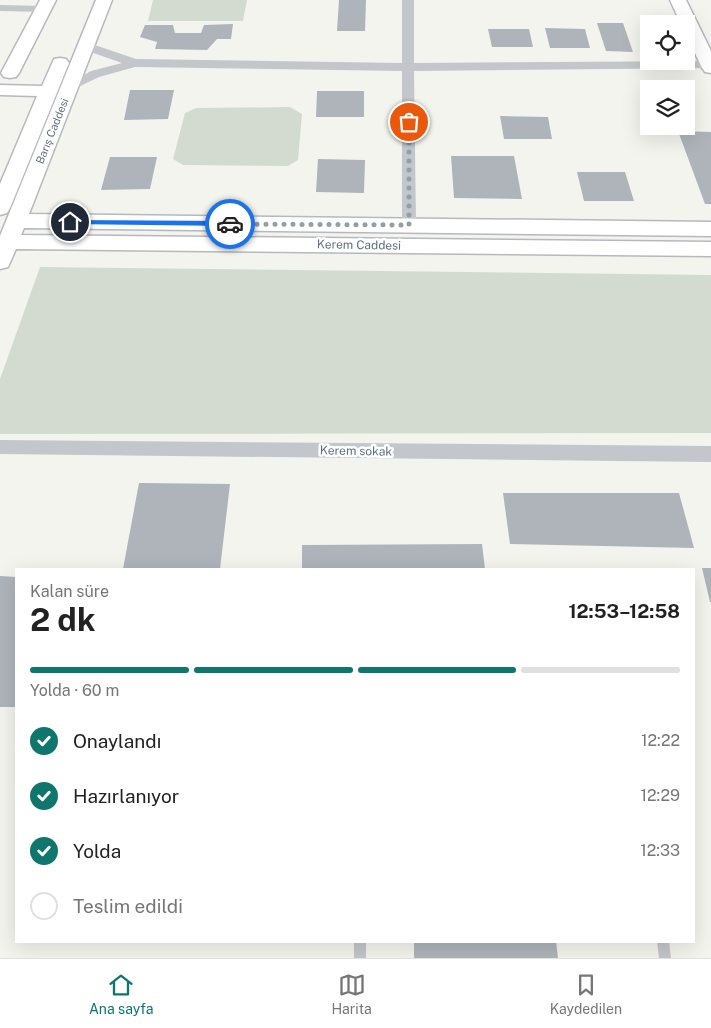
<!DOCTYPE html>
<html lang="tr">
<head>
<meta charset="utf-8">
<style>
	:root { --surface:#fff; --page:#f2f2f2; --text:#222; --muted:#767676; --line:#e0e0e0; --accent:#0f766e }
	body { margin:0; font-family:"Public Sans",sans-serif; background:var(--page); color:var(--text); height:100vh; display:flex; flex-direction:column; font-size:19px; white-space:nowrap }
	* { box-sizing:border-box; margin:0 }
	p { font-size:16px; color:var(--muted) }
	.icon { flex:none; width:28px; height:28px; fill:none; stroke:currentColor; stroke-width:2; stroke-linecap:round; stroke-linejoin:round }
	.map { position:relative; flex:1; overflow:hidden }
	.drawer { position:absolute; left:15px; top:568px; width:680px; height:375px; display:flex; flex-direction:column; background:var(--surface); border-radius:0px; box-shadow:0 5px 20px #0002 }
	.drawer>* { flex:none }
	.tools { position:absolute; left:640px; top:15px; display:grid; gap:10px }
	.tools a { display:grid; place-items:center; width:55px; height:55px; border-radius:0px; background:var(--surface); box-shadow:0 5px 20px #0002; font-size:25px }
	.pin { position:absolute; display:grid; place-items:center; width:42px; height:42px; color:#fff; margin:-21px; border:2px solid #fff; border-radius:50%; box-shadow:0 1px 5px #0007 }
	.courier { position:absolute; display:grid; place-items:center; width:50px; height:50px; margin:-25px; border:4px solid #1a73e8; border-radius:50%; background:#fff; color:#222; box-shadow:0 1px 6px #0007 }
	.summary em { font-style:normal; font-weight:700 }
	.summary div { display:flex; flex-direction:column-reverse }
	.summary { display:flex; align-items:center; justify-content:space-between; height:85px; padding:0 15px }
	h1 { font-size:32px; font-weight:700; line-height:38px }
	.bar { display:grid; grid-template-columns:repeat(4,1fr); gap:8px 5px; align-content:center; height:60px; padding:0 15px }
	.bar i { height:6px; border-radius:4px; background:var(--line) }
	.bar .current { background:var(--accent) }
	.bar p { grid-column:span 4 }
	ol { padding:0 15px; list-style:none }
	li { display:flex; align-items:center; gap:15px; height:55px }
	li p { margin-inline-start:auto }
	li .icon { padding:5px; border-radius:50%; background:var(--accent); color:#fff; stroke-width:4 }
	li:last-child { color:var(--muted) }
	li i { width:28px; height:28px; border:2px solid var(--line); border-radius:50% }
	.menu { display:flex; justify-content:space-around; align-items:center; height:70px; border-top:1px solid var(--line); background:var(--surface); font-size:14px; color:var(--muted) }
	.menu a { display:grid; justify-items:center; gap:2px }
	.menu .current { color:var(--accent) }
	.map>svg:first-child { display:block }
	.green { fill:#d3dbd0 }
	.building { fill:#aeb4ba }
	.lines { fill:none; stroke-linecap:round; stroke-linejoin:round }
	.secondary-casing { stroke:#b5b9bf; stroke-width:3 }
	.lane { fill:#c3c6ca; fill-rule:evenodd }
	.street { fill:#c3c6ca; fill-rule:evenodd }
	.secondary { fill:#fff; fill-rule:evenodd }
	.route { fill:#1a73e8 }
	.done { stroke:#949ea9; stroke-width:5; stroke-dasharray:0 9 }
	.labels { text-anchor:middle; dominant-baseline:central; stroke-width:5; stroke-linejoin:round; paint-order:stroke }
	.far-street-label { font-size:11px; fill:#617083; stroke:#fff }
	.street-label { font-size:12px; fill:#617083; stroke:#fff }
</style>
</head>
<body>
<div class="map">
<svg width="711" height="958" viewBox="0 0 711 958">
	<rect width="100%" height="100%" fill="#f4f4ef"/>
	<g class="green">
		<path d="M 153,0 L 247,0 L 243,21 L 148,21 Z"/>
		<path d="M 290,107 L 302,114 L 298,160 L 288,166 L 183,165 L 173,159 L 185,113 L 196,108 Z"/>
		<path d="M 40,267 L 711,275 L 711,433 L 0,434 L 0,379 Z"/>
	</g>
	<g class="building">
		<path d="M 339,0 L 366,0 L 365,31 L 337,31 Z"/>
		<path d="M 597,23 L 623,23 L 633,52 L 606,51 Z"/>
		<path d="M 233,24 L 231,39 L 217,39 L 207,50 L 155,49 L 157,42 L 140,37 L 145,25 L 173,25 L 175,33 L 201,33 L 204,25 Z"/>
		<path d="M 545,28 L 585,29 L 590,48 L 550,48 Z"/>
		<path d="M 488,29 L 529,29 L 533,47 L 492,47 Z"/>
		<path d="M 130,90 L 174,90 L 168,119 L 124,120 Z"/>
		<path d="M 317,91 L 364,91 L 364,117 L 316,117 Z"/>
		<path d="M 500,116 L 548,117 L 552,139 L 504,139 Z"/>
		<path d="M 678,131 L 711,132 L 711,204 L 705,204 Z"/>
		<path d="M 451,156 L 514,156 L 522,199 L 454,198 Z"/>
		<path d="M 110,157 L 157,157 L 150,189 L 101,190 Z"/>
		<path d="M 318,159 L 365,160 L 364,193 L 316,192 Z"/>
		<path d="M 577,172 L 625,172 L 634,201 L 584,201 Z"/>
		<path d="M 139,483 L 230,484 L 220,569 L 123,569 Z"/>
		<path d="M 503,493 L 679,493 L 694,548 L 510,544 Z"/>
		<path d="M 482,544 L 485,569 L 302,569 L 302,545 Z"/>
		<path d="M 702,568 L 711,568 L 711,602 L 710,602 Z"/>
		<path d="M 0,576 L 16,577 L 15,707 L 0,707 Z"/>
		<path d="M 414,941 L 556,941 L 558,958 L 414,958 Z"/>
	</g>
	<g class="lines">
		<defs>
			<g id="secondary">
				<path d="M 40,0 L 56,0 L 19,73 L 16,77 L 10,78 L 4,77 L 1,73 Z"/>
				<path d="M 96,0 L 112,0 L 29,214 L 711,222 L 711,236 L 24,228 L 21,235 L 711,242 L 711,256 L 16,249 L 8,267 L 0,269 L 0,236 Z"/>
				<path d="M 670,0 L 686,0 L 711,51 L 711,73 L 705,72 L 702,68 L 686,34 L 686,24 L 681,24 Z"/>
				<path d="M 60,58 L 66,59 L 69,63 L 10,208 L 7,213 L 0,215 L 0,184 L 37,96 L 0,95 L 0,85 L 42,86 L 54,59 Z"/>
			</g>
		</defs>
		<use href="#secondary" class="secondary-casing"/>
		<g class="lane">
			<rect x="354" y="941" width="12" height="17"/>
			<path d="M 657,941 L 669,941 L 671,958 L 659,958 Z"/>
		</g>
		<g class="street">
			<path d="M 402,0 L 414,0 L 414,63 L 710,61 L 711,68 L 414,71 L 416,225 L 414,228 L 404,228 L 402,225 L 402,71 L 135,67 L 99,77 L 74,89 L 70,90 L 64,86 L 91,71 L 122,63 L 82,49 L 80,46 L 82,43 L 86,42 L 136,59 L 402,63 Z"/>
			<path d="M 0,5 L 44,6 L 50,9 L 44,12 L 0,11 Z"/>
			<path d="M 0,440 L 711,446 L 711,462 L 0,454 Z"/>
		</g>
		<use href="#secondary" class="secondary"/>
	</g>
	<path class="route" d="M 70,220 L 230,221 L 234,224 L 230,226 L 68,224 L 68,221 Z"/>
	<g class="lines">
		<path class="done" d="M 230,224 L 409,225 L 409,122"/>
	</g>
	<g class="labels">
		<g class="far-street-label">
			<text transform="translate(52 131) rotate(-68)">Barış Caddesi</text>
		</g>
		<g class="street-label">
			<text transform="translate(359 245) rotate(1)">Kerem Caddesi</text>
			<text transform="translate(356 451) rotate(1)">Kerem sokak</text>
		</g>
	</g>
</svg>
<div class="tools">
<a><svg class="icon" aria-label="locate" viewBox="0 0 24 24"><circle cx="12" cy="12" r="6"/><path d="M12 2v4M12 18v4M2 12h4M18 12h4"/></svg></a>
<a><svg class="icon" aria-label="layers" viewBox="0 0 24 24"><path d="M12 4l9 5-9 5-9-5zM3 14l9 5 9-5"/></svg></a>
</div>
<div class="pin" style="left:409px;top:122px;background:#ea580c"><svg class="icon" aria-label="bag" viewBox="0 0 24 24"><path d="M5 8h14l-1 12H6zM9 8a3 3 0 0 1 6 0"/></svg></div>
<div class="pin" style="left:70px;top:222px;background:#1f2937"><svg class="icon" aria-label="home" viewBox="0 0 24 24"><path d="M3 11l9-7 9 7M6 9v11h12V9"/></svg></div>
<div class="courier" style="left:230px;top:224px"><svg class="icon" aria-label="car" viewBox="0 0 24 24"><path d="M5 17H2v-5l4-1 3-4h7l3 4 3 1v5h-3M9 17h6M6 11h13"/><circle cx="7" cy="17" r="2"/><circle cx="17" cy="17" r="2"/></svg></div>
<section class="drawer">
<div class="summary"><div><h1>2 dk</h1><p>Kalan süre</p></div><em>12:53–12:58</em></div>
<div class="bar"><i class="current"></i><i class="current"></i><i class="current"></i><i></i><p>Yolda · 60 m</p></div>
<ol>
<li><svg class="icon" aria-label="check" viewBox="0 0 24 24"><path d="M5 12l5 5 9-10"/></svg>Onaylandı<p>12:22</p></li>
<li><svg class="icon" aria-label="check" viewBox="0 0 24 24"><path d="M5 12l5 5 9-10"/></svg>Hazırlanıyor<p>12:29</p></li>
<li><svg class="icon" aria-label="check" viewBox="0 0 24 24"><path d="M5 12l5 5 9-10"/></svg>Yolda<p>12:33</p></li>
<li><i></i>Teslim edildi</li>
</ol>
</section>
</div>
<nav class="menu">
<a class="current"><svg class="icon" aria-label="home" viewBox="0 0 24 24"><path d="M3 11l9-7 9 7M6 9v11h12V9"/></svg>Ana sayfa</a>
<a><svg class="icon" aria-label="map" viewBox="0 0 24 24"><path d="M3 6l6-2 6 2 6-2v14l-6 2-6-2-6 2zM9 4v14M15 6v14"/></svg>Harita</a>
<a><svg class="icon" aria-label="saved" viewBox="0 0 24 24"><path d="M7 4h10v16l-5-4-5 4z"/></svg>Kaydedilen</a>
</nav>
</body>
</html>
